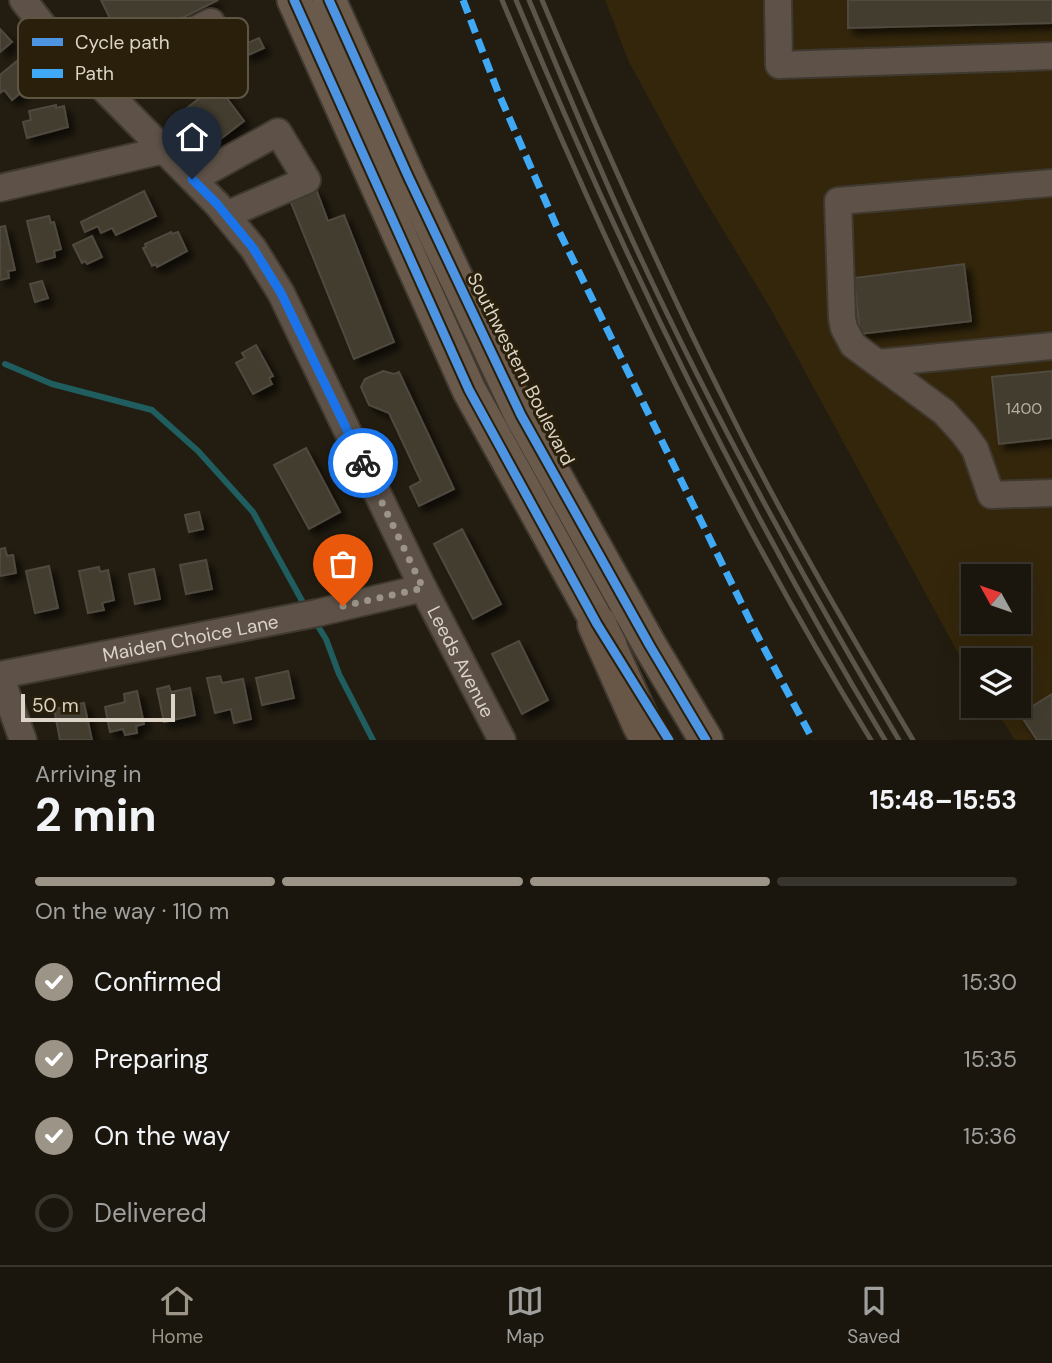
<!DOCTYPE html>
<html lang="en">
<head>
<meta charset="utf-8">
<style>
	:root { --surface:#1a160d; --page:#27231b; --text:#f1f3f6; --muted:#9f9f9d; --line:#38352e; --accent:#9b9487 }
	body { margin:0; font-family:"DM Sans",sans-serif; background:var(--page); color:var(--text); height:100vh; display:flex; flex-direction:column; font-size:26px; white-space:nowrap }
	* { box-sizing:border-box; margin:0 }
	p { font-size:23px; color:var(--muted) }
	.icon { flex:none; width:38px; height:38px; fill:none; stroke:currentColor; stroke-width:2; stroke-linecap:round; stroke-linejoin:round }
	.map { position:relative; height:740px; overflow:hidden }
	.panel { display:flex; flex-direction:column; background:var(--surface); flex:1 }
	.panel>* { flex:none }
	.needle { width:46px; rotate:310deg }
	.controls { position:absolute; left:961px; top:564px; display:grid; gap:14px }
	.controls a { display:grid; place-items:center; width:70px; height:70px; border-radius:0px; background:var(--surface); box-shadow:0 7px 28px #0002,0 0 0 2px var(--line); font-size:35px }
	.scale { position:absolute; left:21px; bottom:18px; width:154px; box-sizing:border-box; padding-left:7px; border:4px solid #dbd4c7; border-top:0; font-size:19px; line-height:24px; white-space:nowrap; color:#dbd4c7; -webkit-text-stroke:5px #2a1f0a; paint-order:stroke }
	.pin { position:absolute; display:grid; place-items:center; width:60px; height:60px; color:#fff; margin:-72px -30px; border-radius:50% 50% 50% 0; rotate:-45deg; box-shadow:0 0 7px #0007 }
	.pin .icon { rotate:45deg }
	.courier { position:absolute; display:grid; place-items:center; width:70px; height:70px; margin:-35px; border:5px solid #1a73e8; border-radius:50%; background:#fff; color:#222; box-shadow:0 2px 9px #0007 }
	.head em { font-style:normal; font-weight:700 }
	.head div { display:flex; flex-direction:column-reverse }
	.head { display:flex; align-items:center; justify-content:space-between; height:119px; padding:0 35px }
	h1 { font-size:46px; font-weight:700; line-height:52px }
	.bar { display:grid; grid-template-columns:repeat(4,1fr); gap:10px 7px; align-content:center; height:84px; padding:0 35px }
	.bar i { height:9px; border-radius:5px; background:var(--line) }
	.bar .active { background:var(--accent) }
	.bar p { grid-column:span 4 }
	ol { padding:0 35px; list-style:none }
	li { display:flex; align-items:center; gap:21px; height:77px }
	li p { margin-inline-start:auto }
	li .icon { padding:7px; border-radius:50%; background:var(--accent); color:#fff; stroke-width:4 }
	li:last-child { color:var(--muted) }
	li i { width:38px; height:38px; border:4px solid var(--line); border-radius:50% }
	.menu { display:flex; justify-content:space-around; align-items:center; height:98px; border-top:2px solid var(--line); background:var(--surface); font-size:19px; color:var(--muted) }
	.menu a { display:grid; justify-items:center; gap:4px }
	.menu .active { color:var(--accent) }
	.map>svg:first-child { display:block }
	.built { fill:#33260b; fill-rule:evenodd }
	.lines { fill:none; stroke-linecap:round; stroke-linejoin:round }
	.stream { stroke:#1f5d5f; stroke-width:6 }
	.building { fill:#423c2e; stroke:#4f493f; stroke-width:2; filter:url(#shadow) }
	.minor-casing { stroke:#3f3930; stroke-width:30 }
	.major-casing { stroke:#3f3930; stroke-width:37 }
	.highway-casing { stroke:#3f3930; stroke-width:42 }
	.minor { stroke:#5e5248; stroke-width:26 }
	.major { stroke:#6a5a4c; stroke-width:33 }
	.highway { stroke:#685747; stroke-width:38 }
	.rail { stroke:#5a544a; stroke-width:5 }
	.quiet { stroke:#3fa9f5; stroke-width:7; stroke-dasharray:14 7; stroke-linecap:butt }
	.cycleway-casing { stroke:#2a1f0a; stroke-width:13 }
	.cycleway { stroke:#4d94e3; stroke-width:9 }
	.done { stroke:#9b9487; stroke-width:7; stroke-dasharray:0 12.6 }
	.route { stroke:#1a73e8; stroke-width:9 }
	.labels { text-anchor:middle; dominant-baseline:central; stroke-width:6; stroke-linejoin:round; paint-order:stroke }
	.number-label { font-size:16px; fill:#b5aea1 }
	.street-label { font-size:19px; fill:#dbd4c7; stroke:#2a1f0a }
	.key { fill:#2a1f0a; stroke:#5f5543; stroke-width:2 }
	.key-label { font-size:19px; fill:#dbd4c7 }
</style>
</head>
<body>
<div class="map">
<svg width="1052" height="740" viewBox="0 0 1052 740">
	<defs>
		<filter id="shadow"><feDropShadow dx="6" dy="6" stdDeviation="3.5" flood-color="#0009"/></filter>
	</defs>
	<rect width="100%" height="100%" fill="#231d11"/>
	<path class="built" d="M 605,0 L 1052,0 L 1052,740 L 1015,740 L 992,705 L 1018,705 L 1018,660 L 973,660 L 973,676 L 957,651 L 772,311 L 696,185 L 629,62 ZM 973,576 L 1018,576 L 1018,621 L 973,621 Z"/>
	<g class="lines">
		<g class="stream">
			<path d="M 5,364 L 52,384 L 152,410 L 198,451 L 253,512 L 306,608"/>
			<path d="M 314,620 L 326,639 L 339,674 L 373,740"/>
		</g>
	</g>
	<g class="building">
		<path d="M 101,0 L 218,0 L 124,47 Z"/>
		<path d="M 848,0 L 1052,0 L 1052,23 L 848,28 Z"/>
		<path d="M 0,29 L 12,42 L 0,52 Z"/>
		<path d="M 259,38 L 264,48 L 246,56 L 241,46 Z"/>
		<path d="M 23,56 L 40,77 L 12,100 L 4,90 L 0,93 L 0,75 Z"/>
		<path d="M 217,85 L 244,121 L 202,153 L 175,117 Z"/>
		<path d="M 56,105 L 56,108 L 64,106 L 68,127 L 27,138 L 23,122 L 31,120 L 29,111 Z"/>
		<path d="M 316,189 L 328,221 L 344,215 L 394,342 L 354,359 L 290,200 Z"/>
		<path d="M 144,191 L 156,216 L 116,235 L 112,228 L 101,233 L 98,226 L 85,232 L 81,222 Z"/>
		<path d="M 49,216 L 51,223 L 54,222 L 61,249 L 54,251 L 55,257 L 37,262 L 27,221 Z"/>
		<path d="M 5,226 L 15,270 L 8,271 L 9,278 L 0,280 L 0,227 Z"/>
		<path d="M 171,232 L 172,234 L 178,232 L 187,251 L 157,267 L 156,264 L 152,266 L 143,248 L 146,247 L 145,244 Z"/>
		<path d="M 92,236 L 102,257 L 87,264 L 85,261 L 82,263 L 73,245 Z"/>
		<path d="M 964,264 L 971,321 L 860,334 L 854,278 Z"/>
		<path d="M 42,281 L 48,298 L 35,302 L 30,284 Z"/>
		<path d="M 256,345 L 273,376 L 269,378 L 272,384 L 253,394 L 236,363 L 245,358 L 242,353 Z"/>
		<path d="M 383,371 L 394,374 L 399,372 L 454,489 L 419,506 L 410,487 L 421,481 L 389,413 L 369,405 L 361,387 L 365,379 Z"/>
		<path d="M 1052,371 L 1052,438 L 999,444 L 992,377 Z"/>
		<path d="M 306,448 L 340,512 L 309,529 L 274,465 Z"/>
		<path d="M 199,512 L 203,529 L 189,532 L 185,515 Z"/>
		<path d="M 462,529 L 501,604 L 473,619 L 434,544 Z"/>
		<path d="M 5,548 L 7,556 L 13,555 L 16,573 L 0,576 L 0,549 Z"/>
		<path d="M 206,560 L 212,589 L 186,594 L 180,565 Z"/>
		<path d="M 49,566 L 58,608 L 35,613 L 26,571 Z"/>
		<path d="M 99,567 L 100,572 L 108,570 L 114,600 L 102,603 L 104,610 L 88,613 L 79,571 Z"/>
		<path d="M 154,569 L 160,599 L 135,604 L 129,574 Z"/>
		<path d="M 519,641 L 548,700 L 522,714 L 492,654 Z"/>
		<path d="M 288,671 L 294,698 L 262,705 L 256,678 Z"/>
		<path d="M 220,676 L 222,683 L 243,679 L 251,719 L 234,723 L 231,709 L 215,713 L 207,678 Z"/>
		<path d="M 169,686 L 171,692 L 190,688 L 195,715 L 164,722 L 157,689 Z"/>
		<path d="M 137,691 L 144,724 L 136,726 L 137,733 L 125,735 L 123,729 L 110,732 L 105,707 L 125,702 L 124,694 Z"/>
		<path d="M 1052,694 L 1052,740 L 1037,740 L 1020,714 Z"/>
		<path d="M 84,703 L 92,740 L 60,740 L 54,709 Z"/>
	</g>
	<g class="lines">
		<defs>
			<g id="minor">
				<path id="s1" d="M 23,0 L 49,33 L 217,204 L 253,248 L 281,293 L 423,588 L 502,740"/>
				<path d="M 778,0 L 779,65 L 1052,56"/>
				<path d="M 99,83 L 131,62 L 211,22"/>
				<path d="M 193,179 L 278,132 L 307,180 L 226,215"/>
				<path d="M 1052,183 L 838,201 L 842,318 L 844,328 L 853,345 L 944,412 L 964,434 L 975,449 L 991,495 L 1052,493"/>
				<path d="M 0,188 L 164,150"/>
				<path d="M 878,363 L 1052,346"/>
				<path id="s2" d="M 0,675 L 317,613 L 423,588"/>
				<path d="M 0,676 L 23,740"/>
			</g>
			<g id="major">
				<path d="M 294,0 L 469,390 L 610,645"/>
				<path d="M 329,0 L 408,176 L 521,415 L 650,646 L 706,740"/>
			</g>
			<path id="highway" d="M 597,624 L 642,725 L 651,740"/>
		</defs>
		<use href="#minor" class="minor-casing"/>
		<use href="#major" class="major-casing"/>
		<use href="#highway" class="highway-casing"/>
		<use href="#minor" class="minor"/>
		<use href="#major" class="major"/>
		<use href="#highway" class="highway"/>
		<g class="rail">
			<path d="M 502,0 C 608,254 726,505 871,740"/>
			<path d="M 516,0 C 622,255 742,503 885,740"/>
			<path d="M 529,0 C 564,83 598,167 636,248 C 714,417 804,580 899,740"/>
			<path d="M 542,0 C 600,137 660,273 727,406 C 783,520 848,630 913,740"/>
		</g>
		<path class="quiet" d="M 463,0 L 498,92 L 556,225 L 756,633 L 813,740"/>
		<defs>
			<g id="cycleway">
				<path d="M 294,0 L 469,390 L 597,624 L 669,740"/>
				<path d="M 329,0 L 408,176 L 521,415 L 650,646 L 706,740"/>
			</g>
		</defs>
		<use href="#cycleway" class="cycleway-casing"/>
		<use href="#cycleway" class="cycleway"/>
	</g>
	<g class="lines">
		<path class="done" d="M 343,606 L 423,588 L 363,463"/>
		<path class="route" d="M 192,179 L 217,204 L 253,248 L 281,293 L 363,463"/>
	</g>
	<g class="labels">
		<g class="number-label">
			<text x="1024" y="408">1400</text>
		</g>
		<g class="street-label">
			<text transform="translate(521 369) rotate(63)">Southwestern Boulevard</text>
			<text stroke="none"><textPath href="#s2" startOffset="194">Maiden Choice Lane</textPath></text>
			<text stroke="none"><textPath href="#s1" startOffset="802">Leeds Avenue</textPath></text>
		</g>
	</g>
	<rect x="18" y="18" width="230" height="80" rx="10" class="key"/>
	<rect x="32" y="38" width="31" height="8" fill="#4d94e3"/>
	<rect x="32" y="69" width="31" height="9" fill="#3fa9f5"/>
	<g class="key-label">
		<text x="75" y="49">Cycle path</text>
		<text x="75" y="80">Path</text>
	</g>
</svg>
<div class="controls">
<a><svg class="needle" viewBox="-14 -14 28 28"><path d="M0-13l5 13h-10z" fill="#e53935"/><path d="M0 13l5-13h-10z" fill="#9f9f9d"/></svg></a>
<a><svg class="icon" aria-label="layers" viewBox="0 0 24 24"><path d="M12 4l9 5-9 5-9-5zM3 14l9 5 9-5"/></svg></a>
</div>
<div class="scale">50 m</div>
<div class="pin" style="left:343px;top:606px;background:#ea580c"><svg class="icon" aria-label="bag" viewBox="0 0 24 24"><path d="M5 8h14l-1 12H6zM9 8a3 3 0 0 1 6 0"/></svg></div>
<div class="pin" style="left:192px;top:179px;background:#1f2937"><svg class="icon" aria-label="home" viewBox="0 0 24 24"><path d="M3 11l9-7 9 7M6 9v11h12V9"/></svg></div>
<div class="courier" style="left:363px;top:463px"><svg class="icon" aria-label="bike" viewBox="0 0 24 24"><circle cx="6" cy="16" r="4"/><circle cx="18" cy="16" r="4"/><path d="M6 16l4-8h5l3 8M10 8l3 8H6M13 5h3"/></svg></div>
</div>
<section class="panel">
<div class="head"><div><h1>2 min</h1><p>Arriving in</p></div><em>15:48–15:53</em></div>
<div class="bar"><i class="active"></i><i class="active"></i><i class="active"></i><i></i><p>On the way · 110 m</p></div>
<ol>
<li><svg class="icon" aria-label="check" viewBox="0 0 24 24"><path d="M5 12l5 5 9-10"/></svg>Confirmed<p>15:30</p></li>
<li><svg class="icon" aria-label="check" viewBox="0 0 24 24"><path d="M5 12l5 5 9-10"/></svg>Preparing<p>15:35</p></li>
<li><svg class="icon" aria-label="check" viewBox="0 0 24 24"><path d="M5 12l5 5 9-10"/></svg>On the way<p>15:36</p></li>
<li><i></i>Delivered</li>
</ol>
</section>
<nav class="menu">
<a class="active"><svg class="icon" aria-label="home" viewBox="0 0 24 24"><path d="M3 11l9-7 9 7M6 9v11h12V9"/></svg>Home</a>
<a><svg class="icon" aria-label="map" viewBox="0 0 24 24"><path d="M3 6l6-2 6 2 6-2v14l-6 2-6-2-6 2zM9 4v14M15 6v14"/></svg>Map</a>
<a><svg class="icon" aria-label="saved" viewBox="0 0 24 24"><path d="M7 4h10v16l-5-4-5 4z"/></svg>Saved</a>
</nav>
</body>
</html>
